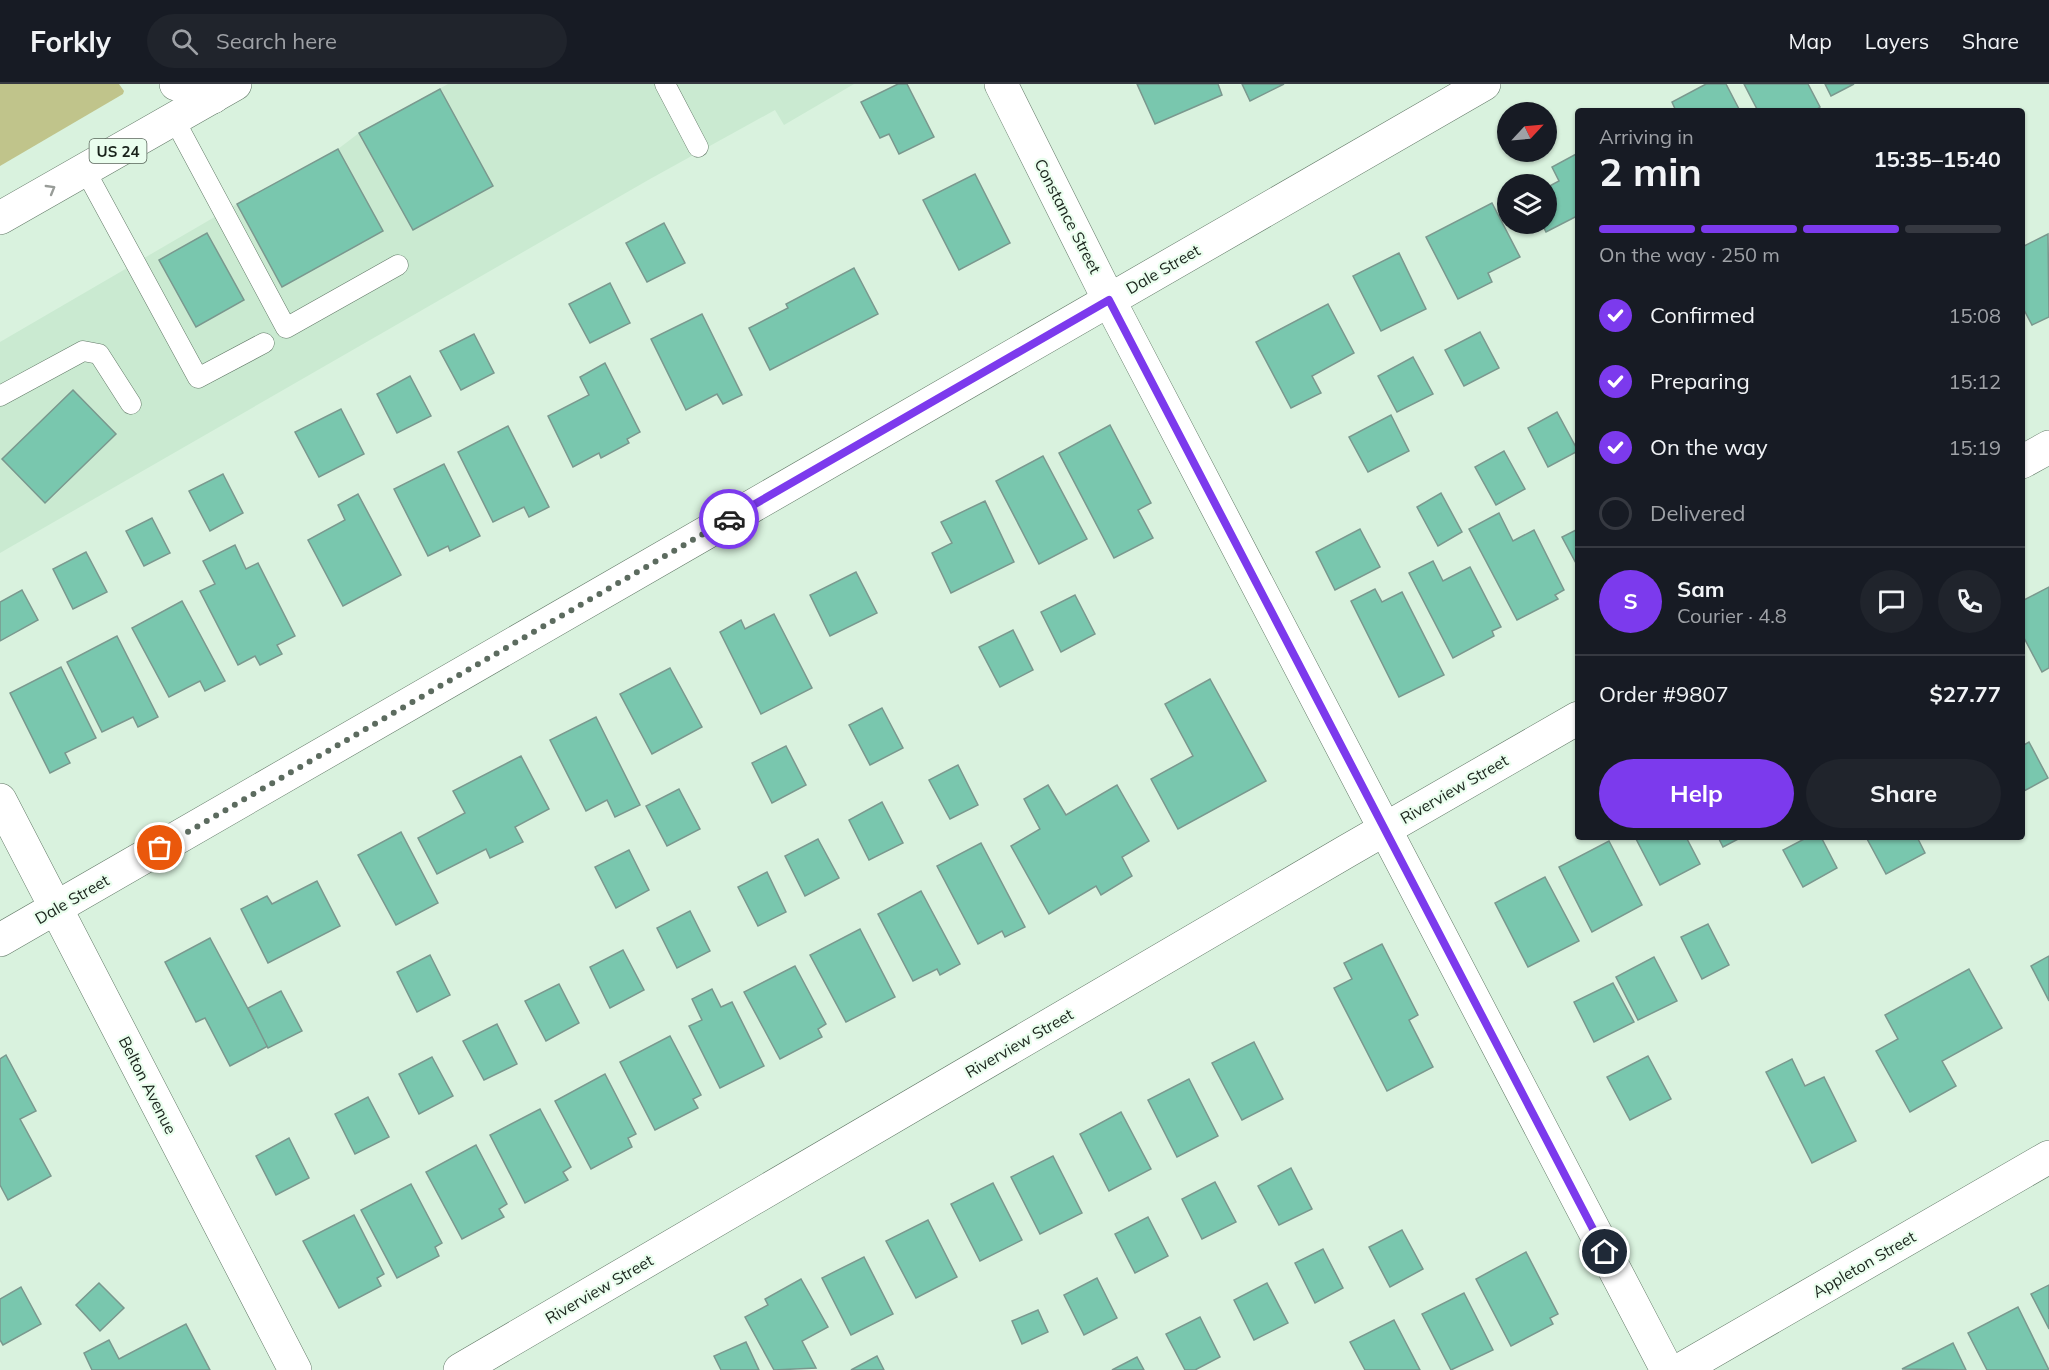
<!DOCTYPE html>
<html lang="en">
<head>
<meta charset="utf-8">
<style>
	:root { --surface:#171b24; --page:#20242c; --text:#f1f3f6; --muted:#9ea1a6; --line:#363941; --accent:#7c3aed }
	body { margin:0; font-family:Mulish,sans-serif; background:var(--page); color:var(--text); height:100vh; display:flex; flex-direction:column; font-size:22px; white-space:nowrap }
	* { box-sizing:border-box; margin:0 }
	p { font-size:20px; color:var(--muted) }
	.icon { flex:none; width:33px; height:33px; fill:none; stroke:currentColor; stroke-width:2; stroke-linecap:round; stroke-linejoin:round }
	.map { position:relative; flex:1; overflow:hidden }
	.drawer { position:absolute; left:1575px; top:24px; width:450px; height:732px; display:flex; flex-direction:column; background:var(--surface); border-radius:6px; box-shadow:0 2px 4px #0004 }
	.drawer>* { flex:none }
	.needle { width:39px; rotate:64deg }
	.tools { position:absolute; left:1497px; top:18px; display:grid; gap:12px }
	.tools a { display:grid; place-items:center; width:60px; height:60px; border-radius:50%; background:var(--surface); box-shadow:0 2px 4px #0004; font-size:30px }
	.pin { position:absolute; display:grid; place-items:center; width:51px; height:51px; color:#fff; margin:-26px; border:3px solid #fff; border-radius:50%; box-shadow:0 2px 6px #0007 }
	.courier { position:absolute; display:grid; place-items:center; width:60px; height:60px; margin:-30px; border:4px solid #7c3aed; border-radius:50%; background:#fff; color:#222; box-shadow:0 2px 8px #0007 }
	.summary em { font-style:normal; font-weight:700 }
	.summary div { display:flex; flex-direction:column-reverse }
	.summary { display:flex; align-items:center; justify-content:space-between; height:102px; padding:0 24px }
	h1 { font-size:39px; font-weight:700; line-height:45px }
	.bar { display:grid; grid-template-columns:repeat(4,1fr); gap:9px 6px; align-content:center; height:72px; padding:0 24px }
	.bar i { height:8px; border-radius:4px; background:var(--line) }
	.bar .current { background:var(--accent) }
	.bar p { grid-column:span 4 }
	.line { display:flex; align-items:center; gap:15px; padding:0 24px; border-top:2px solid var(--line) }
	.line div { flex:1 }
	.round { display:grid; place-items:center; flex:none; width:63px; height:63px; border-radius:32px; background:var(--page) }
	ol { padding:0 24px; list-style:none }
	li { display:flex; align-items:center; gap:18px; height:66px }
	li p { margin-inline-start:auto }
	li .icon { padding:6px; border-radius:50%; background:var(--accent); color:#fff; stroke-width:4 }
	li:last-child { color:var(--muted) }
	li i { width:33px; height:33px; border:3px solid var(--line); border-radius:50% }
	.action { display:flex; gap:12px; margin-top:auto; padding:12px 24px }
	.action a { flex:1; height:69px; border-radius:36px; background:var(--accent); color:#fff; font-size:24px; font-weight:700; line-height:69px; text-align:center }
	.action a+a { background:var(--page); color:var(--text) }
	header { display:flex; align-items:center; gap:36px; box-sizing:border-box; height:84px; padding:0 30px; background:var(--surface); border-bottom:2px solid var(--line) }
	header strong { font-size:28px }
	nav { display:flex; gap:33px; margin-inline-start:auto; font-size:21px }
	.search { width:420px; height:54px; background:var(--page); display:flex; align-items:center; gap:15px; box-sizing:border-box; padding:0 21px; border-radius:33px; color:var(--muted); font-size:22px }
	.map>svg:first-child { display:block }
	.built { fill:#caead1 }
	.green { fill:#c0c48b }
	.building { fill:#79c7ae; stroke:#7a988e; stroke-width:1.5 }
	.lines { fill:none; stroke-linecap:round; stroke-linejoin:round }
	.service-casing { stroke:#627967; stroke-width:21 }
	.minor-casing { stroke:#627967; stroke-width:34 }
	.primary-casing { stroke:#627967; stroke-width:34 }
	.service { stroke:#fff; stroke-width:20 }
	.minor { stroke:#fff; stroke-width:33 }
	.primary { stroke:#fff; stroke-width:33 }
	.oneway { stroke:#989c98 }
	.done { stroke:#5c6b5f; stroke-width:6; stroke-dasharray:0 10.8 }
	.route { stroke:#7c3aed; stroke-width:8 }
	.labels { text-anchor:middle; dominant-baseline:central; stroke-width:4.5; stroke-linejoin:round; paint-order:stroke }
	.shield { fill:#eafeee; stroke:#58655a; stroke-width:1.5 }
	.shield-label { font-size:15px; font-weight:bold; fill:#19231b }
	.street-label { font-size:16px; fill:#19231b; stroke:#eafeee }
</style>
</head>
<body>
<header>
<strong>Forkly</strong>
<div class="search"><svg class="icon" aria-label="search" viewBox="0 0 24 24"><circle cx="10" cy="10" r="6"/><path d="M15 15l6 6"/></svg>Search here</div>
<nav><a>Map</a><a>Layers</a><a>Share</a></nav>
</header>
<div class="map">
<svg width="2049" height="1286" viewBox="0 0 2049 1286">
	<rect width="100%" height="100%" fill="#d9f2de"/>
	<path class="built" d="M 448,0 L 854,0 L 784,41 L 775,26 L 650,95 L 0,469 L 0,258 L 237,120 L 338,65 L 359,49 Z"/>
	<path class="green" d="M 0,0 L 119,0 L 124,7 L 123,10 L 0,82 Z"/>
	<g class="building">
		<path d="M 898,0 L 907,0 L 934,53 L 899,70 L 889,50 L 880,54 L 861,18 Z"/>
		<path d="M 1137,0 L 1218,0 L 1222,11 L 1155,40 Z"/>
		<path d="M 1242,0 L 1284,0 L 1250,17 Z"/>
		<path d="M 1706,0 L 1726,0 L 1740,27 L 1676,27 L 1672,18 Z"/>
		<path d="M 1744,0 L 1808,0 L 1820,23 L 1814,27 L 1758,27 Z"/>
		<path d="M 1825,0 L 1854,0 L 1831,12 Z"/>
		<path d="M 440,5 L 493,102 L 413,146 L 359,49 Z"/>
		<path d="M 338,65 L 383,147 L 282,203 L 237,120 Z"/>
		<path d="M 1578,69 L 1578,134 L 1577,132 L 1546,148 L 1542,140 L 1546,140 L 1546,104 L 1559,97 L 1552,83 Z"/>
		<path d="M 975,90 L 1010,159 L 959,186 L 923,116 Z"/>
		<path d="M 1492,119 L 1520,173 L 1488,189 L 1492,198 L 1458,215 L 1426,153 Z"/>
		<path d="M 664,139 L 685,179 L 647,198 L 626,159 Z"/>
		<path d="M 207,149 L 244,216 L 196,243 L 159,176 Z"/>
		<path d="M 2048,150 L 2049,233 L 2032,241 L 2022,222 L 2022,163 Z"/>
		<path d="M 1399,169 L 1426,225 L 1381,247 L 1353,192 Z"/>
		<path d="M 854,184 L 878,230 L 770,286 L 749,244 L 788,224 L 786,220 Z"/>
		<path d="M 610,199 L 630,239 L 590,259 L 569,220 Z"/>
		<path d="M 1328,220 L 1354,269 L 1312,292 L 1321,309 L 1291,324 L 1256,258 Z"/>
		<path d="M 702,230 L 742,311 L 723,320 L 717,310 L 686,326 L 651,255 Z"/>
		<path d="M 1480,248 L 1499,284 L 1464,302 L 1445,266 Z"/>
		<path d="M 474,250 L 494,289 L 461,306 L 440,267 Z"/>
		<path d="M 1413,273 L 1433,310 L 1397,328 L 1378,292 Z"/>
		<path d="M 605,279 L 640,348 L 627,355 L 629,359 L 601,374 L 599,369 L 573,383 L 548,332 L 589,311 L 580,293 Z"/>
		<path d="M 410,292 L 431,332 L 397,349 L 377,310 Z"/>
		<path d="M 73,306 L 116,350 L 45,419 L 2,375 Z"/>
		<path d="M 341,325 L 364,370 L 319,393 L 295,348 Z"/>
		<path d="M 1557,328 L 1578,367 L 1548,383 L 1528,344 Z"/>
		<path d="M 1391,331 L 1409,367 L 1368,388 L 1349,353 Z"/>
		<path d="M 1110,341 L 1151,419 L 1138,426 L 1153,454 L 1114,474 L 1059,369 Z"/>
		<path d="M 508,342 L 549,423 L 529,433 L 524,423 L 493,438 L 458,368 Z"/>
		<path d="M 1504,367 L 1525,405 L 1496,421 L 1475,383 Z"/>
		<path d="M 1043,372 L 1087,455 L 1039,480 L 996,397 Z"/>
		<path d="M 444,380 L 480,452 L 450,467 L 448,462 L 428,472 L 394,405 Z"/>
		<path d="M 223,390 L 243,429 L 210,447 L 189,407 Z"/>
		<path d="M 1441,409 L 1462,448 L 1438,462 L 1417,423 Z"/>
		<path d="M 358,410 L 401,491 L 343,522 L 308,456 L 345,436 L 338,421 Z"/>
		<path d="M 985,417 L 1014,478 L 951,509 L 932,469 L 952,459 L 941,438 Z"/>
		<path d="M 1499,429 L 1513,457 L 1534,446 L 1564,506 L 1555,511 L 1558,515 L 1517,536 L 1469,445 Z"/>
		<path d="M 152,434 L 170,469 L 144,482 L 126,447 Z"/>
		<path d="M 1360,445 L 1380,483 L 1335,506 L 1316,468 Z"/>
		<path d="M 1578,445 L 1578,483 L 1562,453 Z"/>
		<path d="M 235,461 L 246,485 L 258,479 L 295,552 L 277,561 L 282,570 L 260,581 L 255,572 L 238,581 L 200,507 L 215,500 L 203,477 Z"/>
		<path d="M 86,468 L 107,508 L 73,525 L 53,485 Z"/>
		<path d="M 1433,477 L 1443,497 L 1470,483 L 1501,543 L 1492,547 L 1494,552 L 1453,574 L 1409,489 Z"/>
		<path d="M 856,488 L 877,529 L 830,552 L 810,511 Z"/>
		<path d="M 2049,503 L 2049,584 L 2042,588 L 2022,550 L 2022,517 Z"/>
		<path d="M 1375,505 L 1382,518 L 1402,508 L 1444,591 L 1399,613 L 1351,517 Z"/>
		<path d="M 22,506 L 38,536 L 0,557 L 0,518 Z"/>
		<path d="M 1075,511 L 1095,550 L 1061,568 L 1041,528 Z"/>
		<path d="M 182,517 L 225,597 L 205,607 L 200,597 L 169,613 L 132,544 Z"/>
		<path d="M 774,530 L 812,604 L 761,630 L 720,548 L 741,536 L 745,545 Z"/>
		<path d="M 1013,546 L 1033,586 L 1000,603 L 979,563 Z"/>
		<path d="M 117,552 L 158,633 L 138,643 L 133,633 L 102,648 L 67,578 Z"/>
		<path d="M 61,583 L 96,654 L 65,669 L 70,679 L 50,689 L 10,609 Z"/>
		<path d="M 670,584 L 702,643 L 652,670 L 620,610 Z"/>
		<path d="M 1210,595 L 1266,697 L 1178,745 L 1151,695 L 1193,672 L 1165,620 Z"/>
		<path d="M 882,624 L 903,664 L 870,681 L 849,641 Z"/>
		<path d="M 596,633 L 640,721 L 615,733 L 607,716 L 586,727 L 550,656 Z"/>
		<path d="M 2029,658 L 2048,694 L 2022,708 L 2022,662 Z"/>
		<path d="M 786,662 L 806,701 L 772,719 L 752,679 Z"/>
		<path d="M 521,672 L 549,725 L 515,743 L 523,758 L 490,774 L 486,765 L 437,790 L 418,754 L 465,729 L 453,707 Z"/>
		<path d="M 958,681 L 978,721 L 950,735 L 929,696 Z"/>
		<path d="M 1048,701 L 1066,731 L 1117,701 L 1149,757 L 1122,773 L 1132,792 L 1101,811 L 1096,802 L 1049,830 L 1011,762 L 1040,745 L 1024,715 Z"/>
		<path d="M 679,705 L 700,745 L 667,762 L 646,722 Z"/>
		<path d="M 882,718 L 903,759 L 869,776 L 849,736 Z"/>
		<path d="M 401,748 L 438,819 L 396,841 L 358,771 Z"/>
		<path d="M 1635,753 L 1686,753 L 1700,780 L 1660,801 Z"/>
		<path d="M 1718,753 L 1742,753 L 1723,763 Z"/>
		<path d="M 1808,753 L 1821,753 L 1837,784 L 1803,803 L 1783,766 Z"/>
		<path d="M 1866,753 L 1917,753 L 1925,769 L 1886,790 Z"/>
		<path d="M 818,755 L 839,794 L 805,812 L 785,772 Z"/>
		<path d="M 1609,757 L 1642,821 L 1592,848 L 1559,783 Z"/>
		<path d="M 981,759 L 1025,843 L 1005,853 L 1002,847 L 978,860 L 937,782 Z"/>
		<path d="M 629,766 L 649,806 L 616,824 L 595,783 Z"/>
		<path d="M 767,788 L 786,828 L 758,842 L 738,803 Z"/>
		<path d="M 1545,793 L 1579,857 L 1528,883 L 1495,819 Z"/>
		<path d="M 317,797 L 340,842 L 268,879 L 241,825 L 267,812 L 272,820 Z"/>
		<path d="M 921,807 L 960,880 L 940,891 L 937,885 L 913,897 L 878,830 Z"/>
		<path d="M 690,827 L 710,867 L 677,884 L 657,844 Z"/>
		<path d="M 1708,840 L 1729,881 L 1702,895 L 1681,853 Z"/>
		<path d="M 860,845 L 895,913 L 846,938 L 810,871 Z"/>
		<path d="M 210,854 L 268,962 L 230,982 L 205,934 L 196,938 L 165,878 Z"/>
		<path d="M 1382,860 L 1418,931 L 1409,936 L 1433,983 L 1387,1007 L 1334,904 L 1352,895 L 1344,879 Z"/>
		<path d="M 623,866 L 644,906 L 610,924 L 590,883 Z"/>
		<path d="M 430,871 L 450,911 L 417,928 L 397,888 Z"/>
		<path d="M 2049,872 L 2049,917 L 2031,882 Z"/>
		<path d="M 1654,873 L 1677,917 L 1638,936 L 1616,893 Z"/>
		<path d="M 795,882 L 826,940 L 818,945 L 822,953 L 780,975 L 744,908 Z"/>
		<path d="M 1969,885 L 2002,944 L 1942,977 L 1956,1002 L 1910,1028 L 1876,967 L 1898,955 L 1885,931 Z"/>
		<path d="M 1613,899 L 1634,938 L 1594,958 L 1574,918 Z"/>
		<path d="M 559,900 L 579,939 L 546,957 L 525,917 Z"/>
		<path d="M 712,905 L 721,923 L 732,918 L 764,982 L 720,1004 L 689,942 L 702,936 L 692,915 Z"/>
		<path d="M 281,907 L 302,947 L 268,964 L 248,924 Z"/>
		<path d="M 497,940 L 517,980 L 484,996 L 463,957 Z"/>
		<path d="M 670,952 L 701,1011 L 693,1015 L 698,1024 L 655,1046 L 620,978 Z"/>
		<path d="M 1254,958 L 1283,1015 L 1242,1036 L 1212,979 Z"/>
		<path d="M 6,971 L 36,1027 L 20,1035 L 51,1092 L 8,1116 L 0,1101 L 0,975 Z"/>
		<path d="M 1648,972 L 1671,1015 L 1630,1036 L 1607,993 Z"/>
		<path d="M 432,973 L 453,1012 L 419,1030 L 399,990 Z"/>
		<path d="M 1792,975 L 1805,1002 L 1824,993 L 1856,1057 L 1812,1079 L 1766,988 Z"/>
		<path d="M 605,990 L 636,1050 L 628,1054 L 632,1063 L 591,1085 L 555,1017 Z"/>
		<path d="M 1189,995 L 1218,1052 L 1177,1073 L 1148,1016 Z"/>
		<path d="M 368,1013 L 389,1053 L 355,1070 L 335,1030 Z"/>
		<path d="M 540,1025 L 571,1083 L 563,1088 L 568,1096 L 525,1119 L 490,1051 Z"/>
		<path d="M 1121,1028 L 1151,1085 L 1109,1107 L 1080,1050 Z"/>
		<path d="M 289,1054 L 309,1094 L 276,1111 L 256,1072 Z"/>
		<path d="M 476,1061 L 507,1120 L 499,1125 L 504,1133 L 462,1155 L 426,1088 Z"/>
		<path d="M 1053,1072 L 1082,1129 L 1040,1150 L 1011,1093 Z"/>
		<path d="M 1291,1084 L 1312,1125 L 1279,1141 L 1258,1102 Z"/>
		<path d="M 1215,1098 L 1236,1138 L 1202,1155 L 1182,1115 Z"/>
		<path d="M 993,1099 L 1022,1156 L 980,1177 L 951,1120 Z"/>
		<path d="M 411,1100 L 442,1159 L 435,1163 L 439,1172 L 397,1194 L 361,1126 Z"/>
		<path d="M 354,1131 L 384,1190 L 377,1194 L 381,1202 L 339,1224 L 303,1157 Z"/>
		<path d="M 1148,1133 L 1168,1172 L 1135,1189 L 1115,1150 Z"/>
		<path d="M 928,1136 L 957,1193 L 916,1214 L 886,1157 Z"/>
		<path d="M 1402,1146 L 1423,1185 L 1390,1203 L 1369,1163 Z"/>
		<path d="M 1323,1165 L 1343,1204 L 1315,1219 L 1295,1179 Z"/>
		<path d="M 1526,1168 L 1558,1230 L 1550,1234 L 1553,1240 L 1511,1262 L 1476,1195 Z"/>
		<path d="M 864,1173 L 893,1230 L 851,1251 L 822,1194 Z"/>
		<path d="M 1097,1194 L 1117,1234 L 1084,1251 L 1064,1211 Z"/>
		<path d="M 801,1195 L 828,1243 L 802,1257 L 816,1284 L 774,1286 L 745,1233 L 768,1221 L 765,1215 Z"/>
		<path d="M 99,1199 L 124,1224 L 100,1247 L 76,1221 Z"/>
		<path d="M 1267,1199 L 1288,1239 L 1254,1256 L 1234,1216 Z"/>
		<path d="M 2049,1201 L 2049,1245 L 2031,1210 Z"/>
		<path d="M 21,1203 L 41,1240 L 3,1261 L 0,1256 L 0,1215 Z"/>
		<path d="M 1464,1209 L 1493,1266 L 1451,1286 L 1422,1230 Z"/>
		<path d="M 2018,1223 L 2049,1286 L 1987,1286 L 1968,1249 Z"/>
		<path d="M 1038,1226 L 1048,1248 L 1022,1260 L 1012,1237 Z"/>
		<path d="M 1200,1233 L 1220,1273 L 1195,1286 L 1185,1286 L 1166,1250 Z"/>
		<path d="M 1394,1236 L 1420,1286 L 1365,1286 L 1350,1258 Z"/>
		<path d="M 186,1240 L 210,1286 L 92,1286 L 84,1269 L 109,1256 L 119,1275 Z"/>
		<path d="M 746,1258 L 759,1286 L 721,1286 L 714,1272 Z"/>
		<path d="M 1953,1259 L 1966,1286 L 1902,1285 Z"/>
		<path d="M 877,1272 L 884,1286 L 851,1286 Z"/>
		<path d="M 1137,1273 L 1144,1286 L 1112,1286 Z"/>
	</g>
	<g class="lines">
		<defs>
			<g id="service">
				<path d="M 665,0 L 698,63"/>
				<path d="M 174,35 L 286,244 L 398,181"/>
				<path d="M 85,86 L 198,294 L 264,259"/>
				<path d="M 0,312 L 83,267 L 99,270 L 131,320"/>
			</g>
			<g id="minor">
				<path d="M 1001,0 L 1109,216 L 1667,1286"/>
				<path d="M 2022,378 L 2049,363"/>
				<path d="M 0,716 L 295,1286"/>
				<path d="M 0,856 L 1484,0"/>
				<path d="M 460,1286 L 1347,767 L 1578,634"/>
				<path d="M 1680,1286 L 2049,1073"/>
			</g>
			<g id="primary">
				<path d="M 176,0 L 213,13"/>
				<path d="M 0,134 L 235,0"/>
			</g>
		</defs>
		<use href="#service" class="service-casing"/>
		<use href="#minor" class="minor-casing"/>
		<use href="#primary" class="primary-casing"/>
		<use href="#service" class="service"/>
		<use href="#minor" class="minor"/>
		<use href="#primary" class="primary"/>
	</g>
	<defs><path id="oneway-chevron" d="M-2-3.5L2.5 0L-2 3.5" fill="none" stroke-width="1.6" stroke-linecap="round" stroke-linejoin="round" transform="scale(1.5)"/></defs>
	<use class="oneway" href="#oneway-chevron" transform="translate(51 105) rotate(-30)"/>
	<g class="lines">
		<path class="done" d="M 160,764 L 729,435"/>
		<path class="route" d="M 729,435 L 1109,216 L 1605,1168"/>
	</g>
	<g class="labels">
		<rect class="shield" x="89.5" y="55" width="57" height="24" rx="4.5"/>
		<g class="shield-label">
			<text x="118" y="67">US 24</text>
		</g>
		<g class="street-label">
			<text transform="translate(1068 132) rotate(63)">Constance Street</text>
			<text transform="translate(1163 185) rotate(-30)">Dale Street</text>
			<text transform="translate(1454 705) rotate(-30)">Riverview Street</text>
			<text transform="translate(72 815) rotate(-30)">Dale Street</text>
			<text transform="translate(1019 959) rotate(-30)">Riverview Street</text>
			<text transform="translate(148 1001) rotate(63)">Belton Avenue</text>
			<text transform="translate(1864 1180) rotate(-30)">Appleton Street</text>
			<text transform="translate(599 1205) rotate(-30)">Riverview Street</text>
		</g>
	</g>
</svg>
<div class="tools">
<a><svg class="needle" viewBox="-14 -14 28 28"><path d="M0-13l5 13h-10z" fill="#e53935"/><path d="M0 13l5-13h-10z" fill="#9ea1a6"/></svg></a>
<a><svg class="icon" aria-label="layers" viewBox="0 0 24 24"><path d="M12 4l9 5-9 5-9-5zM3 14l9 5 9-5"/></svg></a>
</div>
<div class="pin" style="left:160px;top:764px;background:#ea580c"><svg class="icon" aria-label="bag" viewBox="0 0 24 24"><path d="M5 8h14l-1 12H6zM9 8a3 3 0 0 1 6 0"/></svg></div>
<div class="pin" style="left:1605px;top:1168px;background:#1f2937"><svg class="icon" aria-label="home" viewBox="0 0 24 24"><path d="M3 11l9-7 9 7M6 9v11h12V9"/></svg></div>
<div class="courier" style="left:729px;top:435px"><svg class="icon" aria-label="car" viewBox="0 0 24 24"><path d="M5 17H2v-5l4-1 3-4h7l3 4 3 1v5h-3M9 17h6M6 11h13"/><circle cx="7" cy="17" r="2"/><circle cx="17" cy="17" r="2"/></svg></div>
<section class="drawer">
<div class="summary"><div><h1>2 min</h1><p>Arriving in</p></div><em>15:35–15:40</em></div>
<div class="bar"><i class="current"></i><i class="current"></i><i class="current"></i><i></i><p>On the way · 250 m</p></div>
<ol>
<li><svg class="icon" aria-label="check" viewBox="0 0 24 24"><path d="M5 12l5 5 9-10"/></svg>Confirmed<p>15:08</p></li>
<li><svg class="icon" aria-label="check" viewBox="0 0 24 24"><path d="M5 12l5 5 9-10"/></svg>Preparing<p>15:12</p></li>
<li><svg class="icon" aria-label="check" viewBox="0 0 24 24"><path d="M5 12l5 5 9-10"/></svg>On the way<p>15:19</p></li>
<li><i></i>Delivered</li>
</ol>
<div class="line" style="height:108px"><b class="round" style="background:var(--accent);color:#fff">S</b><div><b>Sam</b><p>Courier · 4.8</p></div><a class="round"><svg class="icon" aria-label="chat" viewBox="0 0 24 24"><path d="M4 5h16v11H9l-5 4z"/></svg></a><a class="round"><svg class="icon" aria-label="phone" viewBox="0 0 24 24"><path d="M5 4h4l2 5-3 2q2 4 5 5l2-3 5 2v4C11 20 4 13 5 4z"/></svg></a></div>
<div class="line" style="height:78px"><div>Order #9807</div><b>$27.77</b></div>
<div class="action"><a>Help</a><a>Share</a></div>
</section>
</div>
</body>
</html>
